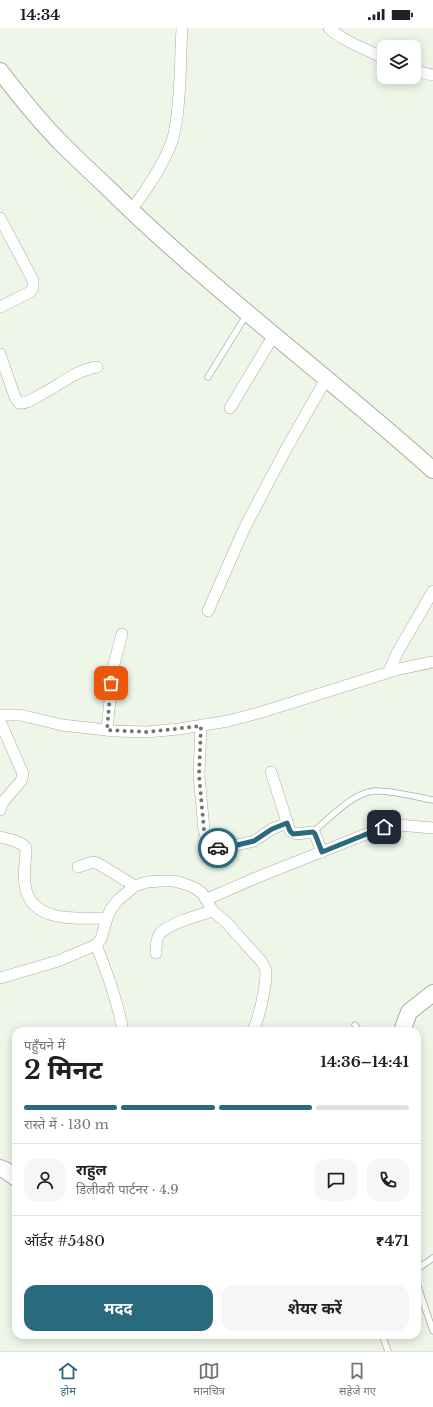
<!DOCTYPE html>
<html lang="hi">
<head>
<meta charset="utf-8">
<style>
	:root { --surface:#fff; --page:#f6f6f6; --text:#202124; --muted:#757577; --line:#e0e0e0; --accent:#296a7e }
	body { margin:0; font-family:"Libre Baskerville","Noto Sans Devanagari",serif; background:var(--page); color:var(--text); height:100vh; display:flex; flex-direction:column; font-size:15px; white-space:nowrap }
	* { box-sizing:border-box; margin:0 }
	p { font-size:13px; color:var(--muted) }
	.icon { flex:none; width:22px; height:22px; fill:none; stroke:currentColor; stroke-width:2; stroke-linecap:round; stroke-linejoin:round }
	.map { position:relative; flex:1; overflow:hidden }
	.drawer { position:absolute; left:12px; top:999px; width:409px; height:312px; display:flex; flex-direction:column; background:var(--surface); border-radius:12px; box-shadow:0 2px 10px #0003 }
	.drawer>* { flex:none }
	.tools { position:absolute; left:377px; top:12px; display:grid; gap:8px }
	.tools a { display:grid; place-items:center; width:44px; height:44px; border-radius:8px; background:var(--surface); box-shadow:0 2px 10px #0003; font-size:20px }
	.pin { position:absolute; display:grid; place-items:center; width:34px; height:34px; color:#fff; margin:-17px; border-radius:8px; box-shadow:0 2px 6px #0006 }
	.courier { position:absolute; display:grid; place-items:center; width:40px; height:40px; margin:-20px; border:3px solid #296a7e; border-radius:50%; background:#fff; color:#222; box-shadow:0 1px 5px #0007 }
	.headline em { font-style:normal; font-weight:700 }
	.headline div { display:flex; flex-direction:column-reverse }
	.headline { display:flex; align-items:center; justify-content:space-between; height:68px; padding:0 12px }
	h1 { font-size:26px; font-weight:700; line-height:30px }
	.bar { display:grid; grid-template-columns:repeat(4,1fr); gap:6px 4px; align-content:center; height:48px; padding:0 12px }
	.bar i { height:5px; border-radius:3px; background:var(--line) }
	.bar .current { background:var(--accent) }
	.bar p { grid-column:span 4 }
	.line { display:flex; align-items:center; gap:10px; padding:0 12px; border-top:1px solid var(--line) }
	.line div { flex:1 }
	.round { display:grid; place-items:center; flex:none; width:42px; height:42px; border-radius:12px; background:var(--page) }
	.button { display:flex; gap:8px; margin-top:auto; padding:8px 12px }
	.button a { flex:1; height:46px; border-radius:12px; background:var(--accent); color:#fff; font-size:16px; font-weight:700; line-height:46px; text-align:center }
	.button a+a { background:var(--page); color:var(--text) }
	.status { display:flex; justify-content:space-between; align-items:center; height:28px; padding:0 20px; background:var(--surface); direction:ltr }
	.status svg { height:11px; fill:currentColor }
	.dock { display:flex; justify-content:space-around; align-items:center; height:56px; border-top:1px solid var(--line); background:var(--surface); font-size:11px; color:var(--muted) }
	.dock a { display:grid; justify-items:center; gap:2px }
	.dock .current { color:var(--accent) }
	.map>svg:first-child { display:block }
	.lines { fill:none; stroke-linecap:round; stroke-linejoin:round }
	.lane-casing { stroke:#a8aea1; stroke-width:7 }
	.street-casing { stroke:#a8aea1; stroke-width:12 }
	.secondary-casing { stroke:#a8aea1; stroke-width:18 }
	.lane { stroke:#fff; stroke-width:5.5 }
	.street { stroke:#fff; stroke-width:11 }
	.secondary { stroke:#fff; stroke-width:16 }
	.done { stroke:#71766d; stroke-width:4; stroke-dasharray:0 7.2 }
	.route { stroke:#296a7e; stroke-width:5 }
</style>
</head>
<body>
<div class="status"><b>14:34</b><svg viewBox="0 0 49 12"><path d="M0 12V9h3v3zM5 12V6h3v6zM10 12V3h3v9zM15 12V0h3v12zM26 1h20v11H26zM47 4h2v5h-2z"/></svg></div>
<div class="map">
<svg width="433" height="1323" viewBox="0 0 433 1323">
	<rect width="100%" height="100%" fill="#eef6e8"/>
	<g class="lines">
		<defs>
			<g id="lane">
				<path d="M 208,349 L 247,286"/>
				<path d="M 313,804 C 329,791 352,765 374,763 C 391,762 416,769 433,772"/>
				<path d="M 355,997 L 359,1003"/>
				<path d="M 417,1241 L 433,1230"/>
				<path d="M 417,1256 L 433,1303"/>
				<path d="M 382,1307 L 388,1323"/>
			</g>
			<g id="street">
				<path d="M 329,0 C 345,14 365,21 384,30"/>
				<path d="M 414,43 L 433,47"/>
				<path d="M 130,183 C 145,165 169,128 174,106 C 181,75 180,33 182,0"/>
				<path d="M 0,190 L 33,252 L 33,260 L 30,264 L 0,279"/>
				<path d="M 0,326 L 15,369 L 19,375 C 27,376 33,371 40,367 C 58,358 76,342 97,339"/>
				<path d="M 230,380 L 274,307"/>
				<path d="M 208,583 L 245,499 L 285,423 L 326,351"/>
				<path d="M 389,644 L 397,625 L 433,563"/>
				<path d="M 0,687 L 20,687 L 62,697 L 115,703 L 147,704 L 179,701 L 228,693 L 262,684 L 399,641 L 433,634"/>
				<path d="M 0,693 L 23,746 L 21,753 L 3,774 L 0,782"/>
				<path d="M 201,698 L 199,747 L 204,802 L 207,812 L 216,820 L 225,820 L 254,813 L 272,801 L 287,795"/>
				<path d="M 107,702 L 113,640 L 122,606"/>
				<path d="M 271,744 L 290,803 L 297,806 L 313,804 L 315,806 L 322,824"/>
				<path d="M 0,809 C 8,811 21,813 26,820 C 26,832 23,845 25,857 C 31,896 77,890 107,890"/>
				<path d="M 78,839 L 93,834 L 97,835 L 135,858"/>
				<path d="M 207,871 L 258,849 L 384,799 L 398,797 L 433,800"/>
				<path d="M 96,917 C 108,946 117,971 123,1003"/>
				<path d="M 156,925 C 156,919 156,912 159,907 C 167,895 200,887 213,883"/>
				<path d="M 0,950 L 58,933 L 96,917 L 101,911 L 107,890 L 111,881 L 118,872 L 135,858 L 147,854 L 161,853 L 174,853 L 185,856 L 195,860 L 202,865 L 213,883 L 227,895 L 261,933 C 264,937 266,941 266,945 C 266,957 259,994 252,1003"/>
			</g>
			<g id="secondary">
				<path d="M 0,43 C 20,69 40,94 63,117 C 77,131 92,145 107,159 C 209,260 326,346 433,442"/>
				<path d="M 402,1003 L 409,984 L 433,965"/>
				<path d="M 0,1140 L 5,1142 L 16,1150"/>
			</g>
		</defs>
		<use href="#lane" class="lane-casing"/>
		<use href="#street" class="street-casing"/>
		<use href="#secondary" class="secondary-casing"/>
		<use href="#lane" class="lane"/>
		<use href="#street" class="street"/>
		<use href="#secondary" class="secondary"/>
	</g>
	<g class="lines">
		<path class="done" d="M 111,655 L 107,702 L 147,704 L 201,698 L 199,747 L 204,802 L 207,812 L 212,817 L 218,820"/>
		<path class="route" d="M 218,820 L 225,820 L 254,813 L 272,801 L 287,795 L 290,803 L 293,806 L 313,804 L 315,806 L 322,824 L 384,799"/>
	</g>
</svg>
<div class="tools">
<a><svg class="icon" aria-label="layers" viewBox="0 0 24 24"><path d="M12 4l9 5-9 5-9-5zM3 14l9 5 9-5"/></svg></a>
</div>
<div class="pin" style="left:111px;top:655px;background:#ea580c"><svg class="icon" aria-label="bag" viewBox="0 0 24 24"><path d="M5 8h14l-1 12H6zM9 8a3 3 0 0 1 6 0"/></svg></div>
<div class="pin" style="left:384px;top:799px;background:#1f2937"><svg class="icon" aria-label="home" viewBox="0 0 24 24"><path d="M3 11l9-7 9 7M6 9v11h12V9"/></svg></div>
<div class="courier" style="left:218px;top:820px"><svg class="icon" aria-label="car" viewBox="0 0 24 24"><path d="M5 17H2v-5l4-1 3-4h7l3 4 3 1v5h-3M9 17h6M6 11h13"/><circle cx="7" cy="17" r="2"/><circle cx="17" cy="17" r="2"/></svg></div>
<section class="drawer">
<div class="headline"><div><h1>2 मिनट</h1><p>पहुँचने में</p></div><em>14:36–14:41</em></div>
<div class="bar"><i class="current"></i><i class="current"></i><i class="current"></i><i></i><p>रास्ते में · 130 m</p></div>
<div class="line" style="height:72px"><a class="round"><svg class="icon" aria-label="person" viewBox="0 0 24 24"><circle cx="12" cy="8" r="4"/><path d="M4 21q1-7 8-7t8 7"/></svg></a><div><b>राहुल</b><p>डिलीवरी पार्टनर · 4.9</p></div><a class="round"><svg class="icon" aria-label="chat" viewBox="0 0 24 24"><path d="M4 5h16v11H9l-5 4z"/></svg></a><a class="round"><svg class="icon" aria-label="phone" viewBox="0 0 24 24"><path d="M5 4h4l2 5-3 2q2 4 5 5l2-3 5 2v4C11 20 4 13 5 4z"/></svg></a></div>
<div class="line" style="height:52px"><div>ऑर्डर #5480</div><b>₹471</b></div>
<div class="button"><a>मदद</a><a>शेयर करें</a></div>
</section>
</div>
<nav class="dock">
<a class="current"><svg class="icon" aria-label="home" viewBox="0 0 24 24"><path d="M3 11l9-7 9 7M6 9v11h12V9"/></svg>होम</a>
<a><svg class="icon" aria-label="map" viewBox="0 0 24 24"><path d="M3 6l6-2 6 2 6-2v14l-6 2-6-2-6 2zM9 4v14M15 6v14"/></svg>मानचित्र</a>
<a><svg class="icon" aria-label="saved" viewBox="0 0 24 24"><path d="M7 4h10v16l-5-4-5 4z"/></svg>सहेजे गए</a>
</nav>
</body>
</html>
